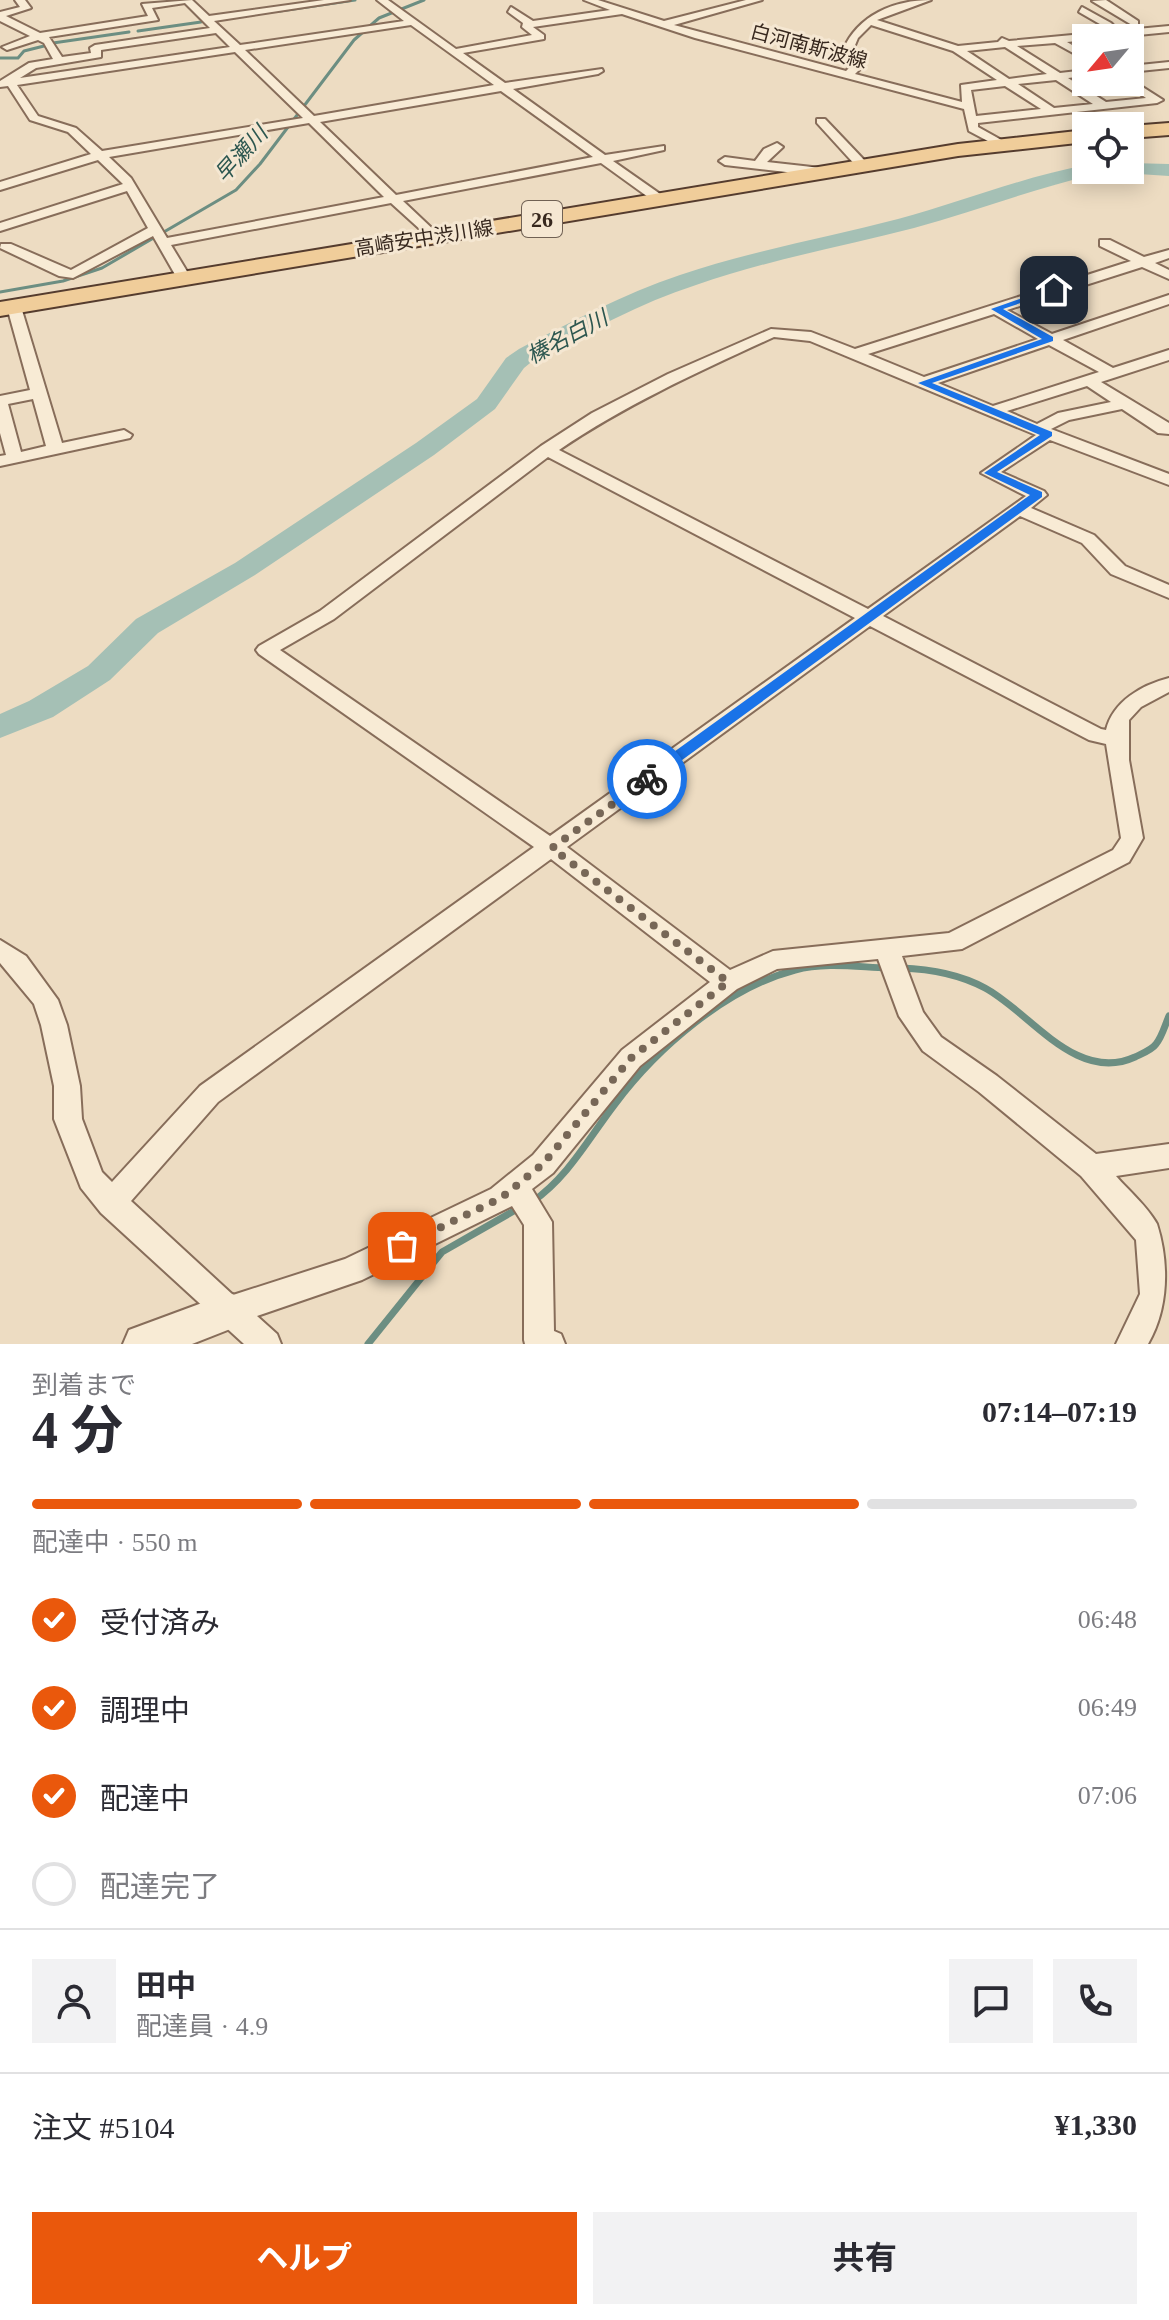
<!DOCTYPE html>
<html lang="ja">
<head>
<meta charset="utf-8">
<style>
	:root { --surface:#fff; --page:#f2f2f3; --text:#2b2b33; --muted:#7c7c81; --line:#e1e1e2; --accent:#ea580c }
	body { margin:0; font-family:"Times New Roman","Noto Sans JP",serif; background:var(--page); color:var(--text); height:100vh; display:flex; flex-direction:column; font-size:30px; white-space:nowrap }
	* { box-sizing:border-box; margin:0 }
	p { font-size:26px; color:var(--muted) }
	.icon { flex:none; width:44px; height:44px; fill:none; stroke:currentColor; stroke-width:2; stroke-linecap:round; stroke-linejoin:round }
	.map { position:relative; height:1344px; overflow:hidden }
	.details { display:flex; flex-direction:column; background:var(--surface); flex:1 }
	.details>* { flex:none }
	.needle { width:52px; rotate:241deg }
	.buttons { position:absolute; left:1072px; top:24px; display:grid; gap:16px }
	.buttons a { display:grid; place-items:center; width:72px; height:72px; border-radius:0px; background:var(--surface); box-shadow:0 4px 20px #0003; font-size:40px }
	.pin { position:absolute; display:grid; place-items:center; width:68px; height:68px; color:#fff; margin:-34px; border-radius:16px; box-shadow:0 4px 12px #0006 }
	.courier { position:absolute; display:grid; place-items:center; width:80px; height:80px; margin:-40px; border:6px solid #1a73e8; border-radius:50%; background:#fff; color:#222; box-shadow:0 2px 10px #0007 }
	.head em { font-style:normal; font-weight:700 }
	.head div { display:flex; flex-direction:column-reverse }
	.head { display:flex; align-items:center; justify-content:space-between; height:136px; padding:0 32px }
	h1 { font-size:52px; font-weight:700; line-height:60px }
	.bar { display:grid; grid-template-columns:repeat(4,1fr); gap:12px 8px; align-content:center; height:96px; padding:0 32px }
	.bar i { height:10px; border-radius:6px; background:var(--line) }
	.bar .active { background:var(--accent) }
	.bar p { grid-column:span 4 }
	.line { display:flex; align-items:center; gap:20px; padding:0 32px; border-top:2px solid var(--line) }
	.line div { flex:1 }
	.round { display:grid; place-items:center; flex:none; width:84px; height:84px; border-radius:0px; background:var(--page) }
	ol { padding:0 32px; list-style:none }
	li { display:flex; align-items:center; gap:24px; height:88px }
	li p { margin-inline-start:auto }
	li .icon { padding:8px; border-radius:50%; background:var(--accent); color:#fff; stroke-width:4 }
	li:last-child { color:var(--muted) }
	li i { width:44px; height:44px; border:4px solid var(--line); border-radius:50% }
	.action { display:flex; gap:16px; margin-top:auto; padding:16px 32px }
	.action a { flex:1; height:92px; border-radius:0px; background:var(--accent); color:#fff; font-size:32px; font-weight:700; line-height:92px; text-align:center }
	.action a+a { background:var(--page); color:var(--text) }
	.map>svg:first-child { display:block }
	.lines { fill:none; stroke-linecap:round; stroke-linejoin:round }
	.stream-far1 { stroke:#6c8e82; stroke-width:3 }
	.stream { stroke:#6c8e82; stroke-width:7 }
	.river { fill:#a5c0b5; fill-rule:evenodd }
	.minor-casing { stroke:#876d5a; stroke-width:4 }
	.tertiary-casing { stroke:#876d5a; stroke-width:4 }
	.primary-casing { stroke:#553c2e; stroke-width:4 }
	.minor { fill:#f8ebd5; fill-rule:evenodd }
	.tertiary { fill:#f8ebd5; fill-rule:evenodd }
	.primary { fill:#f0cd9a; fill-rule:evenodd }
	.route { fill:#1a73e8 }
	.done { stroke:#776757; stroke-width:8; stroke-dasharray:0 14.4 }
	.labels { text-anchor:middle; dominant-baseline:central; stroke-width:6; stroke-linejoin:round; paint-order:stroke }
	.far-street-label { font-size:20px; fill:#37281e; stroke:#f5e7d2 }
	.far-water-label { font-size:22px; font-style:italic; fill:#2d5750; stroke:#f5e7d2 }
	.shield { fill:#f5e7d2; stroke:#706154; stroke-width:2 }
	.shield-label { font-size:22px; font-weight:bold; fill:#37281e }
</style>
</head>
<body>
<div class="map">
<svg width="1169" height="1344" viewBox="0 0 1169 1344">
	<rect width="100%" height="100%" fill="#eddcc2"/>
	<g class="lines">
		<g class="stream-far1">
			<path d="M 280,11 L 355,0"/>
			<path d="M 138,31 L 201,22"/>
			<path d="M 53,43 L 129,32"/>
			<path d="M 0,58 L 18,58 L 24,51 L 44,46"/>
			<path d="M 0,292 L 63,281 L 102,268 L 236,190 L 260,164 L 354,40 L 379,18 L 424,0"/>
		</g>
		<g class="stream">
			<path d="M 901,968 C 930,969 959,974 985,988 C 1030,1012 1076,1084 1135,1057 C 1141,1054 1152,1050 1156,1044 C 1162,1037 1165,1025 1169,1016"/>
			<path d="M 532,1202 C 569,1176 588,1139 615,1104 C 657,1048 726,988 795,970 C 825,962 857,967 887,968"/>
			<path d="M 368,1344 L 442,1252 L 519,1208"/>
		</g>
		<g class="river">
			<path d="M 1130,163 L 1169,164 L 1169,176 L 1123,173 L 1121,170 L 1130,170 Z"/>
			<path d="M 1086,165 L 1086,170 L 1098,170 L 1095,174 C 1034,189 975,211 914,228 C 841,247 767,260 696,285 C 640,303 588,332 535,359 L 524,368 L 495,409 L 434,455 L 255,575 L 158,633 L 110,680 L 53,717 L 0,738 L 0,714 L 29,701 L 88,666 L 136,619 L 235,563 L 416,443 L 477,399 L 506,358 L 519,349 C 571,322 623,294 680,275 C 751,251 825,238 898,219 C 962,202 1022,177 1086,165 Z"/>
		</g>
		<defs>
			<g id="minor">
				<path d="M 15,0 L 25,0 L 31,8 L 6,16 L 40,33 L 148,16 L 142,4 L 192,0 L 209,16 L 324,0 L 350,0 L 214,21 L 240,45 L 404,21 L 377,0 L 388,0 L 456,49 L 532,35 L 522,27 L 523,23 L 508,12 L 511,7 L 533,21 L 610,10 L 584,0 L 598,0 L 664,21 L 746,0 L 762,0 L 674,25 L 846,71 L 852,65 L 843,50 C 858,15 894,0 931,0 L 877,20 L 958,46 L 998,42 L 1002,38 L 1009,41 L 1169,26 L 1169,32 L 1067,42 L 1086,53 L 1086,60 L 1055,43 L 1017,46 L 1060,73 L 1086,70 L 1086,76 L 1068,78 L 1106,102 L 1146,98 L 1123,82 L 1130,82 L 1130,79 L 1163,100 L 1157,103 L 978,123 L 978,127 L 1005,142 L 1007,144 L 1001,148 L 969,131 L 964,109 L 695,38 L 622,14 L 533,27 L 544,35 L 544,39 L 463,53 L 505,83 L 602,69 L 603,71 L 598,74 L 513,89 L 605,155 L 664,146 L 664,150 L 613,161 L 663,196 L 663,202 L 655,202 L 601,163 L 403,201 L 438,234 L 440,237 L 433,241 L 391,203 L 171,245 L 191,278 L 184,282 L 177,278 L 153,236 L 73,278 L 59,276 L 0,248 L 1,244 L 11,244 L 71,270 L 148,228 L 127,191 L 0,231 L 0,223 L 123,184 L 98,160 L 0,190 L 0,182 L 91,154 L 68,132 L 30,120 L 8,86 L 0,87 L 0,81 L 29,63 L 53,59 L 44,43 L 38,40 L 7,50 L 2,47 L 30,36 L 0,21 L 0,12 L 20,7 ZM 185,3 L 210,28 L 95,45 L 90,48 L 91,53 L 62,57 L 49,37 L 158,20 L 152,8 ZM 411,25 L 494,85 L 314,116 L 245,50 ZM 871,25 L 953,51 L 997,80 L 961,85 L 962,102 L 855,74 L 863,66 L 853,50 L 858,38 ZM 216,33 L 230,47 L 20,78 L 36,68 L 101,57 L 101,50 ZM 1005,47 L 1047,74 L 1009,79 L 967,51 ZM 235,52 L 303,118 L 102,151 L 76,128 L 38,116 L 17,85 ZM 1056,80 L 1093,104 L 1054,108 L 1018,84 ZM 1005,86 L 1041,109 L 976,116 L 971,90 ZM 501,91 L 593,157 L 396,195 L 320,122 ZM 309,123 L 384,197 L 167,238 L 131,178 L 109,157 Z"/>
				<path d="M 1106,0 L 1138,21 L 1138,25 L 1132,25 L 1092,1 Z"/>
				<path d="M 1082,7 L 1111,23 L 1113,25 L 1105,27 L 1079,12 Z"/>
				<path d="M 1169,62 L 1169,68 L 1130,72 L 1130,66 Z"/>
				<path d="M 817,119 L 825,119 L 866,162 L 866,168 L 858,168 L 817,123 Z"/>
				<path d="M 777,143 L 783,147 L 767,162 L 821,168 L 827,172 L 821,176 L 725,165 L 719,161 L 725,157 L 755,161 L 764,149 Z"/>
				<path d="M 1100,240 L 1110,240 L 1144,257 L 1169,250 L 1169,258 L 1155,263 L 1169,270 L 1169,279 L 1142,267 L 1007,310 L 1052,334 L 1169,295 L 1169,304 L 1063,340 L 1113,368 L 1169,350 L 1169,360 L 1101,382 L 1169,423 L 1169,434 L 1158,433 L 1122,409 L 1069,420 L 1051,429 L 1169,474 L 1169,485 L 1050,440 L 1001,472 L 1044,491 L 1047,495 L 1031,508 L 1094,535 L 1125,566 L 1169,585 L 1169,598 L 1111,574 L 1082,543 L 1020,516 L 883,616 L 1101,729 L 1106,730 C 1113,701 1142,685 1169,678 L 1169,692 L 1141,707 L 1129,720 L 1129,760 L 1143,838 L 1129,862 L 962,949 L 902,956 L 923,1012 L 941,1037 L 997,1076 L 1096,1154 L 1169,1144 L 1169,1168 L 1116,1176 C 1129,1191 1147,1206 1157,1224 C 1169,1262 1169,1308 1148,1344 L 1116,1344 L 1140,1294 L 1136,1240 L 1081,1176 L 979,1092 L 923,1051 L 899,1016 L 878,959 L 777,969 L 737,989 L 640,1066 L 553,1173 L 532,1189 L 552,1222 L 554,1331 L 561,1334 L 565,1344 L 525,1344 L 524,1340 L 524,1225 L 512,1206 L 362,1280 L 257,1316 L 277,1334 L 281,1344 L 244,1344 L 101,1213 L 81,1188 L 54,1119 L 54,1086 L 41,1025 L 34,1004 L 0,963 L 0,940 L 26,956 L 58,1000 L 67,1025 L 80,1086 L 82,1119 L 102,1172 L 112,1182 L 200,1086 L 534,847 L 259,654 L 256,650 L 259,646 L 320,611 L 541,446 L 592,413 L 668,374 L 771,329 L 811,332 L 855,349 L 1131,261 L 1100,246 ZM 994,314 L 1038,339 L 924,377 L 868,354 ZM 774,337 L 810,341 L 1036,435 L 981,473 L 1026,496 L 868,609 L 559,450 C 627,404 700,371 774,337 ZM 1049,345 L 1099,372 L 993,406 L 938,383 ZM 1087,386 L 1111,402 L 1058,413 L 1037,424 L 1007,411 ZM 548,457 L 855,618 L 550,836 L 280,650 L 334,619 ZM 870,626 L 1089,740 L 1106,744 L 1121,838 L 1113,850 L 949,933 L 773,951 L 730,970 L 567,847 ZM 551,859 L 710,982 L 622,1050 L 533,1155 L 491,1189 L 345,1259 L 233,1295 L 131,1201 L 218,1102 Z"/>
				<path d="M 14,303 L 21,307 L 62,443 L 124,430 L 132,435 L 130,438 L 0,466 L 0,456 L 6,455 L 0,433 L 0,396 L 30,390 L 7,307 ZM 33,399 L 46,446 L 21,452 L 8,404 Z"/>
			</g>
			<path id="tertiary" d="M 229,1293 L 243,1298 L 249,1311 L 243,1324 L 192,1344 L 123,1344 L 129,1330 Z"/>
			<g id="primary">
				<path d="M 1169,123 L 1169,135 L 1130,138 L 1130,126 Z"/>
				<path d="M 1086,130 L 1086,142 L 958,156 L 0,316 L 0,302 L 958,144 Z"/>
			</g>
		</defs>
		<use href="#minor" class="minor-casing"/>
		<use href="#tertiary" class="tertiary-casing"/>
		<use href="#primary" class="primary-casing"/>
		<use href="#minor" class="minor"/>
		<use href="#tertiary" class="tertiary"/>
		<use href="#primary" class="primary"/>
	</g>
	<path class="route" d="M 1051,288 L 1059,290 L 1003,309 L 1053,337 L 1053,341 L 932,383 L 1052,432 L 1052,436 L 997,472 L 1042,492 L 1042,497 L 652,782 L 642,782 L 642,775 L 1030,495 L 984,473 L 1040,435 L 918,383 L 1042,339 L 991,309 Z"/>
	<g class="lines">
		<path class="done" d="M 402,1246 L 501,1198 L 543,1164 L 631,1058 L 728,982 L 552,848 L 647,779"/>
	</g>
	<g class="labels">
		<g class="far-street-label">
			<text transform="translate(809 46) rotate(15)">白河南斯波線</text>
			<text transform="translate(424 238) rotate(-9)">高崎安中渋川線</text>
		</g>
		<g class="far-water-label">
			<text transform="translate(241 154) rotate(-48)">早瀬川</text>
			<text transform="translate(567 337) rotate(-28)">榛名白川</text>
		</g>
		<rect class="shield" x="522" y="201" width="40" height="36" rx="6"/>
		<g class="shield-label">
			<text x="542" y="219">26</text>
		</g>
	</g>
</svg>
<div class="buttons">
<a><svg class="needle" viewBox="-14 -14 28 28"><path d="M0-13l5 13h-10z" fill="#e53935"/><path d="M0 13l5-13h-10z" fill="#7c7c81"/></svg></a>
<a><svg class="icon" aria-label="locate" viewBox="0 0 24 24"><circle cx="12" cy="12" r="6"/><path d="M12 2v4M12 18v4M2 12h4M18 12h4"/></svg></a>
</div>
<div class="pin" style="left:402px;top:1246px;background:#ea580c"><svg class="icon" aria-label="bag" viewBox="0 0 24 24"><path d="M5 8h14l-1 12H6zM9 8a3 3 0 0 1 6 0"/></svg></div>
<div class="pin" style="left:1054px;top:290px;background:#1f2937"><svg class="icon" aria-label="home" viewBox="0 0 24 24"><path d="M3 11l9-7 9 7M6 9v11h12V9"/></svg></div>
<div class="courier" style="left:647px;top:779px"><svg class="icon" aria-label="bike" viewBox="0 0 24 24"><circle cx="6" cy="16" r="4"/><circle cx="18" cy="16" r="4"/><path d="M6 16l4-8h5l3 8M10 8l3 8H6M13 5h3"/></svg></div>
</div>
<section class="details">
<div class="head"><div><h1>4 分</h1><p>到着まで</p></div><em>07:14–07:19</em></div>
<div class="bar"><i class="active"></i><i class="active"></i><i class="active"></i><i></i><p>配達中 · 550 m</p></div>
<ol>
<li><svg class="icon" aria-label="check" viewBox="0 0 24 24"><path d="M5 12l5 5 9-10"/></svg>受付済み<p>06:48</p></li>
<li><svg class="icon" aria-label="check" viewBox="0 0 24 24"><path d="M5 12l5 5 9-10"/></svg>調理中<p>06:49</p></li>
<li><svg class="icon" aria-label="check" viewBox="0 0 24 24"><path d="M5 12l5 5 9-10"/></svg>配達中<p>07:06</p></li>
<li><i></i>配達完了</li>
</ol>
<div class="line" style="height:144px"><a class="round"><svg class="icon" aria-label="person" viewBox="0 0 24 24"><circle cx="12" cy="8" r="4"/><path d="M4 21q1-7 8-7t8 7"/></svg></a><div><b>田中</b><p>配達員 · 4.9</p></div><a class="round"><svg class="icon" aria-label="chat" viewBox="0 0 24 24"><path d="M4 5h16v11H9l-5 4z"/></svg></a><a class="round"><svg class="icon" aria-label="phone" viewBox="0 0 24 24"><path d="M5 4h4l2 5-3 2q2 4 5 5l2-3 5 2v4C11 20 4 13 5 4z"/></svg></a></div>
<div class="line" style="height:104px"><div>注文 #5104</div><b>¥1,330</b></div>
<div class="action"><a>ヘルプ</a><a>共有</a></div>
</section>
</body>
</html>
